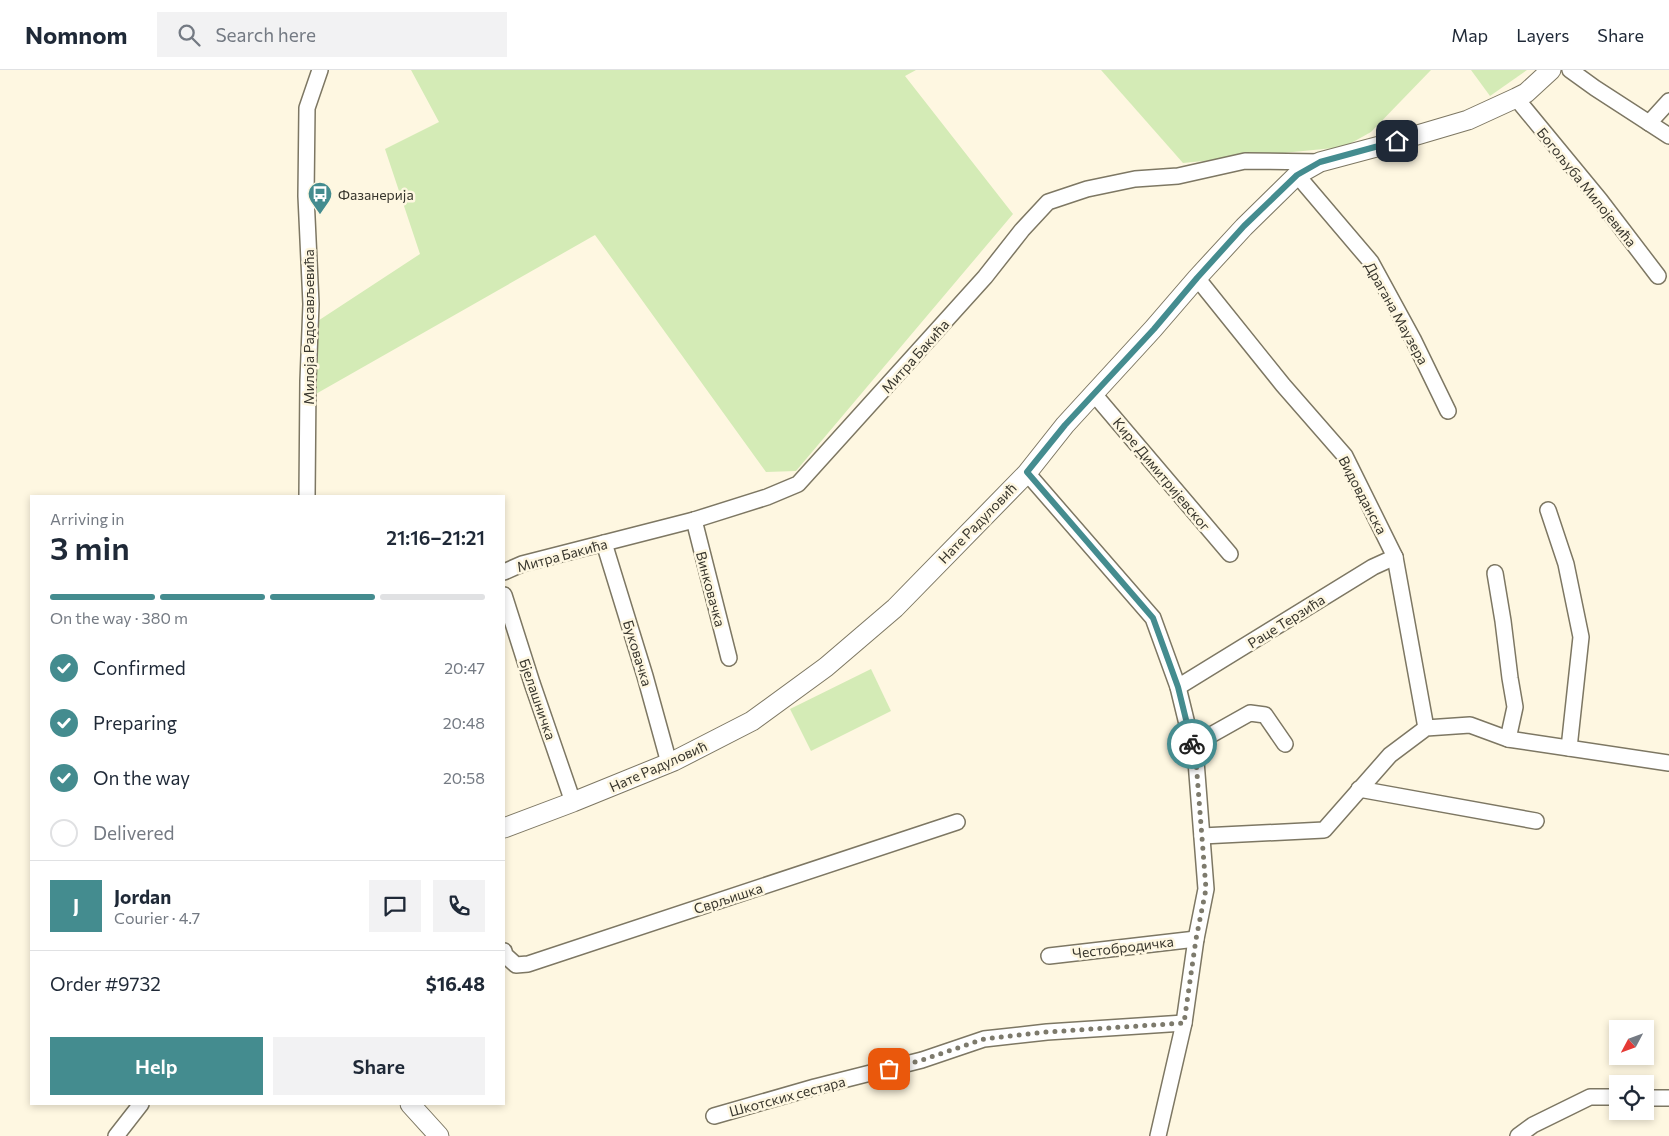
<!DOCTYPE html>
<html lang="en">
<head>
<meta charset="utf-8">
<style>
	:root { --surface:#fff; --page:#f2f2f3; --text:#1f2937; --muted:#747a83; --line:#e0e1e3; --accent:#448c8f }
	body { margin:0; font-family:Commissioner,sans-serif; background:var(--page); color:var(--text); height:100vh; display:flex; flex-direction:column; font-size:19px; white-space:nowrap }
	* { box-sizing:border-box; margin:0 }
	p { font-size:16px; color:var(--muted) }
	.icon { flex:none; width:28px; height:28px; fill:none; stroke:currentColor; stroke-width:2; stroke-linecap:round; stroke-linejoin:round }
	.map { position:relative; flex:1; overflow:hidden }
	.side { position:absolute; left:30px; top:425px; width:475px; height:610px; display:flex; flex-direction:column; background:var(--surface); border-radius:0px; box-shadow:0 2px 8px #0003 }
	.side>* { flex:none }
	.needle { width:32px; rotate:229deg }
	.fabs { position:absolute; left:1609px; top:950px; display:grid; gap:10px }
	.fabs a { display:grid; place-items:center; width:45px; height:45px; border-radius:0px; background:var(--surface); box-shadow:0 2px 8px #0003; font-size:25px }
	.pin { position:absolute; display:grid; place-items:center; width:42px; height:42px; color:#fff; margin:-21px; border-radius:10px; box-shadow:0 2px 8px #0006 }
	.courier { position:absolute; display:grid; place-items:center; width:50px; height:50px; margin:-25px; border:4px solid #448c8f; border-radius:50%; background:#fff; color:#222; box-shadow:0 1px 6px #0007 }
	.overview em { font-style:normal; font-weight:600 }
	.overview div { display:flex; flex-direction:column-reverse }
	.overview { display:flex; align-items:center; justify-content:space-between; height:85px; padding:0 20px }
	h1 { font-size:32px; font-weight:600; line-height:38px }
	.bar { display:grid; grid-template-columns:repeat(4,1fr); gap:8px 5px; align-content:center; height:60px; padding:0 20px }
	.bar i { height:6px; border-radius:4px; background:var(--line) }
	.bar .on { background:var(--accent) }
	.bar p { grid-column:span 4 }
	.line { display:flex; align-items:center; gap:12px; padding:0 20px; border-top:1px solid var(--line) }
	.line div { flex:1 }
	.round { display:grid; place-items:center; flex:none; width:52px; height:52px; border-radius:0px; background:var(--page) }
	ol { padding:0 20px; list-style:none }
	li { display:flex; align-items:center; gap:15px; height:55px }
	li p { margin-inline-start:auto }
	li .icon { padding:5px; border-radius:50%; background:var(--accent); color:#fff; stroke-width:4 }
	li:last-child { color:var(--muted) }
	li i { width:28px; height:28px; border:2px solid var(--line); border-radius:50% }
	.button { display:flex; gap:10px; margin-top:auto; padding:10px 20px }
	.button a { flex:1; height:58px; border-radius:0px; background:var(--accent); color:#fff; font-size:20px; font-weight:600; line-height:58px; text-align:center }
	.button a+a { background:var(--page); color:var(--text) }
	header { display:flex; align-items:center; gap:30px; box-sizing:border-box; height:70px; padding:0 25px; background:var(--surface); border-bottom:1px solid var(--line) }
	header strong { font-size:24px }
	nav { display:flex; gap:28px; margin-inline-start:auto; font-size:18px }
	.search { width:350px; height:45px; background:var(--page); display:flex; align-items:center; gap:12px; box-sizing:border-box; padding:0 18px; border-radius:0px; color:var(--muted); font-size:19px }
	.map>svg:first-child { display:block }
	.green { fill:#d4ebb6 }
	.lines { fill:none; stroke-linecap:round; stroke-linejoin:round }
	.minor-casing { stroke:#7d7763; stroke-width:18 }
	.tertiary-casing { stroke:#7d7763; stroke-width:21 }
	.minor { stroke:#fff; stroke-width:15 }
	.tertiary { stroke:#fff; stroke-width:19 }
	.done { stroke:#7d7a6c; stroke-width:5; stroke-dasharray:0 9 }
	.route { stroke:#448c8f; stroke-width:6 }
	.labels { text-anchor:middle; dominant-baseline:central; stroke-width:5; stroke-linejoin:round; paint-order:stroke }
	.street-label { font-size:14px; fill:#38362d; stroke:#fef7e1 }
	.poi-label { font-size:14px; fill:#38362d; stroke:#fef7e1; text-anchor:start }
</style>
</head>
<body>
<header>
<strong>Nomnom</strong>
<div class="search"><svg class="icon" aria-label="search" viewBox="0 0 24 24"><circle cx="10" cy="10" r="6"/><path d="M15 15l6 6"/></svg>Search here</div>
<nav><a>Map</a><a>Layers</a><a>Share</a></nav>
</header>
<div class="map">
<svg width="1669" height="1066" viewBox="0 0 1669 1066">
	<rect width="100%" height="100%" fill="#fef7e1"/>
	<g class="green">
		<path d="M 411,0 L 916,0 L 905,6 L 1013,144 L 796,401 L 766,402 L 595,165 L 307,329 L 301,262 L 420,184 L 385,79 L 439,52 Z"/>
		<path d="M 1101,0 L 1431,0 L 1371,62 L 1344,77 L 1183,93 Z"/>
		<path d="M 1471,0 L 1527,0 L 1490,26 Z"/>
		<path d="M 871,599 L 891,641 L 811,681 L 790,639 Z"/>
	</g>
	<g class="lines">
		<defs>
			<g id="minor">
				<path d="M 1570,0 L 1595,18 L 1669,66"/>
				<path d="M 1516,28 L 1600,130 L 1658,206"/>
				<path d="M 1649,53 L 1669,31"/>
				<path d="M 1297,105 L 1371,192 L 1413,269 L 1448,341"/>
				<path d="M 1197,208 L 1283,315 L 1345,386 L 1395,487 L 1426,658"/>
				<path d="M 1094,324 L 1230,484"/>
				<path d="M 1027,403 L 1153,548 L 1178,617 L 1196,691 L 1206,819 L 1196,869 L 1184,953 L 1158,1066"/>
				<path d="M 307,426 L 308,311 L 311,234 L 306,126 L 307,38 L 320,0"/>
				<path d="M 1548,440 L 1566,494 L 1581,567 L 1569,678"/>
				<path d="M 694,450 L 729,588"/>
				<path d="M 604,473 L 645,606 L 669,693"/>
				<path d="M 504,502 L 522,494 L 694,450 L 767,427 L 798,414 L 985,207 L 1022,160 L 1048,132 L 1087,119 L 1135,109 L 1178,106 L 1245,91 L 1320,92"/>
				<path d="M 1495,503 L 1503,551 L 1510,608 L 1515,637 L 1508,669"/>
				<path d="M 504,525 L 532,613 L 573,732"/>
				<path d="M 1178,617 L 1373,497 L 1395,487"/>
				<path d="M 1193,675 L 1250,643 L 1265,645 L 1285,674"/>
				<path d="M 1359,719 L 1536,751"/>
				<path d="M 1202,766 L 1324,760 L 1390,685 L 1426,658 L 1470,655 L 1508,669 L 1669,693"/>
				<path d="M 504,881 L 505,885 L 516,895 L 528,894 L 957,752"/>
				<path d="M 1049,886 L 1196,869"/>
				<path d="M 1645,1028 L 1669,1028"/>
				<path d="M 714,1046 L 815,1017 L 922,990 L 984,969 L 1047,962 L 1184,953"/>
				<path d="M 116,1066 L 141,1034"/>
				<path d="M 1518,1066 L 1533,1055 L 1590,1027 L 1618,1027"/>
			</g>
			<g id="tertiary">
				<path d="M 504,758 L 573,732 L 674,691 L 752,651 L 826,597 L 895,538 L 1027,403 L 1065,355 L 1153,259 L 1197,208 L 1244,157 L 1297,105 L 1320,92 L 1380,76 L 1468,50 L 1516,28 L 1526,23 L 1551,0"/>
				<path d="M 410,1034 L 439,1066"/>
			</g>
		</defs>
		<use href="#minor" class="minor-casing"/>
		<use href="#tertiary" class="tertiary-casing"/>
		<use href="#minor" class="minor"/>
		<use href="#tertiary" class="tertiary"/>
	</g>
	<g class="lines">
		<path class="done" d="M 889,999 L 922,990 L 984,969 L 1047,962 L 1184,953 L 1196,869 L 1206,819 L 1196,691 L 1192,674"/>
		<path class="route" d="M 1192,674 L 1178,617 L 1153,548 L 1027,402 L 1065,355 L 1154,259 L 1197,208 L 1244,156 L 1297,105 L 1320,92 L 1397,71"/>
	</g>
	<defs>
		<symbol id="bus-pin" viewBox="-11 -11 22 30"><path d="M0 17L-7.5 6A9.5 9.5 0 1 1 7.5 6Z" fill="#448c8f" stroke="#fef7e1"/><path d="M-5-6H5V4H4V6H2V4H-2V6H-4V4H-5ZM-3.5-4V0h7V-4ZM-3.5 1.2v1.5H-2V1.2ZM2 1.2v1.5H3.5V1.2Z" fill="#fff"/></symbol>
	</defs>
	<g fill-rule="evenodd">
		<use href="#bus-pin" x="306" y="110" width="28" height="38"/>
	</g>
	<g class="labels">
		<g class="street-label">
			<text transform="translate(1587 117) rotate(51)">Богољуба Милојевића</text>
			<text transform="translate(1397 243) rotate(61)">Драгана Маузера</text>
			<text transform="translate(308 257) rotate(-90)">Милоја Радосављевића</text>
			<text transform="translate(915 286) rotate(-48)">Митра Бакића</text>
			<text transform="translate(1162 404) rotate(50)">Кире Димитријевског</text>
			<text transform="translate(1363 425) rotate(62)">Видовданска</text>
			<text transform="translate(977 453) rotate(-46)">Нате Радуловић</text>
			<text transform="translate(562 485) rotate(-15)">Митра Бакића</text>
			<text transform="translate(711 519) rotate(75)">Винковачка</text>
			<text transform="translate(1286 551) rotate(-32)">Раце Терзића</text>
			<text transform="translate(638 583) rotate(73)">Буковачка</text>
			<text transform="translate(538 629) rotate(71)">Бјелашничка</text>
			<text transform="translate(658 696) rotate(-24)">Нате Радуловић</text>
			<text transform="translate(728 828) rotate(-18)">Сврљишка</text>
			<text transform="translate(1123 877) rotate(-7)">Честобродичка</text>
			<text transform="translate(787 1026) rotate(-15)">Шкотских сестара</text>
		</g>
		<g class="poi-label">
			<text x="338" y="124">Фазанерија</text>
		</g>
	</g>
</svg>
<div class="fabs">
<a><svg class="needle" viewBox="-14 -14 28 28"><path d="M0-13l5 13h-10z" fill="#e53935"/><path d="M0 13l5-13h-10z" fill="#747a83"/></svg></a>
<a><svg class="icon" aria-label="locate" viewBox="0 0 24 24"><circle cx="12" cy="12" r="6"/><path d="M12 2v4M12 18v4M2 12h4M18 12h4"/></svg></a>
</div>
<div class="pin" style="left:889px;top:999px;background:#ea580c"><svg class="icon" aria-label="bag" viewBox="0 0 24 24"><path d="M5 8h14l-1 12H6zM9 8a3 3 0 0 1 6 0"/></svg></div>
<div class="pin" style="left:1397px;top:71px;background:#1f2937"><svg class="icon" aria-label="home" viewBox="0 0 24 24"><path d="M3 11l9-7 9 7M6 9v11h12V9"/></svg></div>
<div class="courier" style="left:1192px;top:674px"><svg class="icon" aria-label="bike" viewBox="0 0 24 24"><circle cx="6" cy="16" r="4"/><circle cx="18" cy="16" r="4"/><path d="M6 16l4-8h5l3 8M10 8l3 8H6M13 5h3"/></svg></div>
<section class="side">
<div class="overview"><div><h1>3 min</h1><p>Arriving in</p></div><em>21:16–21:21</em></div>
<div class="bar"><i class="on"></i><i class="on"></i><i class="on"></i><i></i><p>On the way · 380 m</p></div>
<ol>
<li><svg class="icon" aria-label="check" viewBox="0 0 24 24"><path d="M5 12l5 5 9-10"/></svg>Confirmed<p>20:47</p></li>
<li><svg class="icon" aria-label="check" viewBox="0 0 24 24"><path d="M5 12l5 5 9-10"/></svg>Preparing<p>20:48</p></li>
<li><svg class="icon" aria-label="check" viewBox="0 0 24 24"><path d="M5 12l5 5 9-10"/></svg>On the way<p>20:58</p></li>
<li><i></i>Delivered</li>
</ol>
<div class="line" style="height:90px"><b class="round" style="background:var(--accent);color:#fff">J</b><div><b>Jordan</b><p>Courier · 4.7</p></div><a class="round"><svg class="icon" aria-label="chat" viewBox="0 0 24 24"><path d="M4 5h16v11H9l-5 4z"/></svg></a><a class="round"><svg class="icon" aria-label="phone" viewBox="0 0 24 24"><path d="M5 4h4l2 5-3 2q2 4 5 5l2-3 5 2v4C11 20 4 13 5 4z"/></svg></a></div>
<div class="line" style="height:65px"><div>Order #9732</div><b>$16.48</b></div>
<div class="button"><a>Help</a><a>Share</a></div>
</section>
</div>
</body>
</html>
